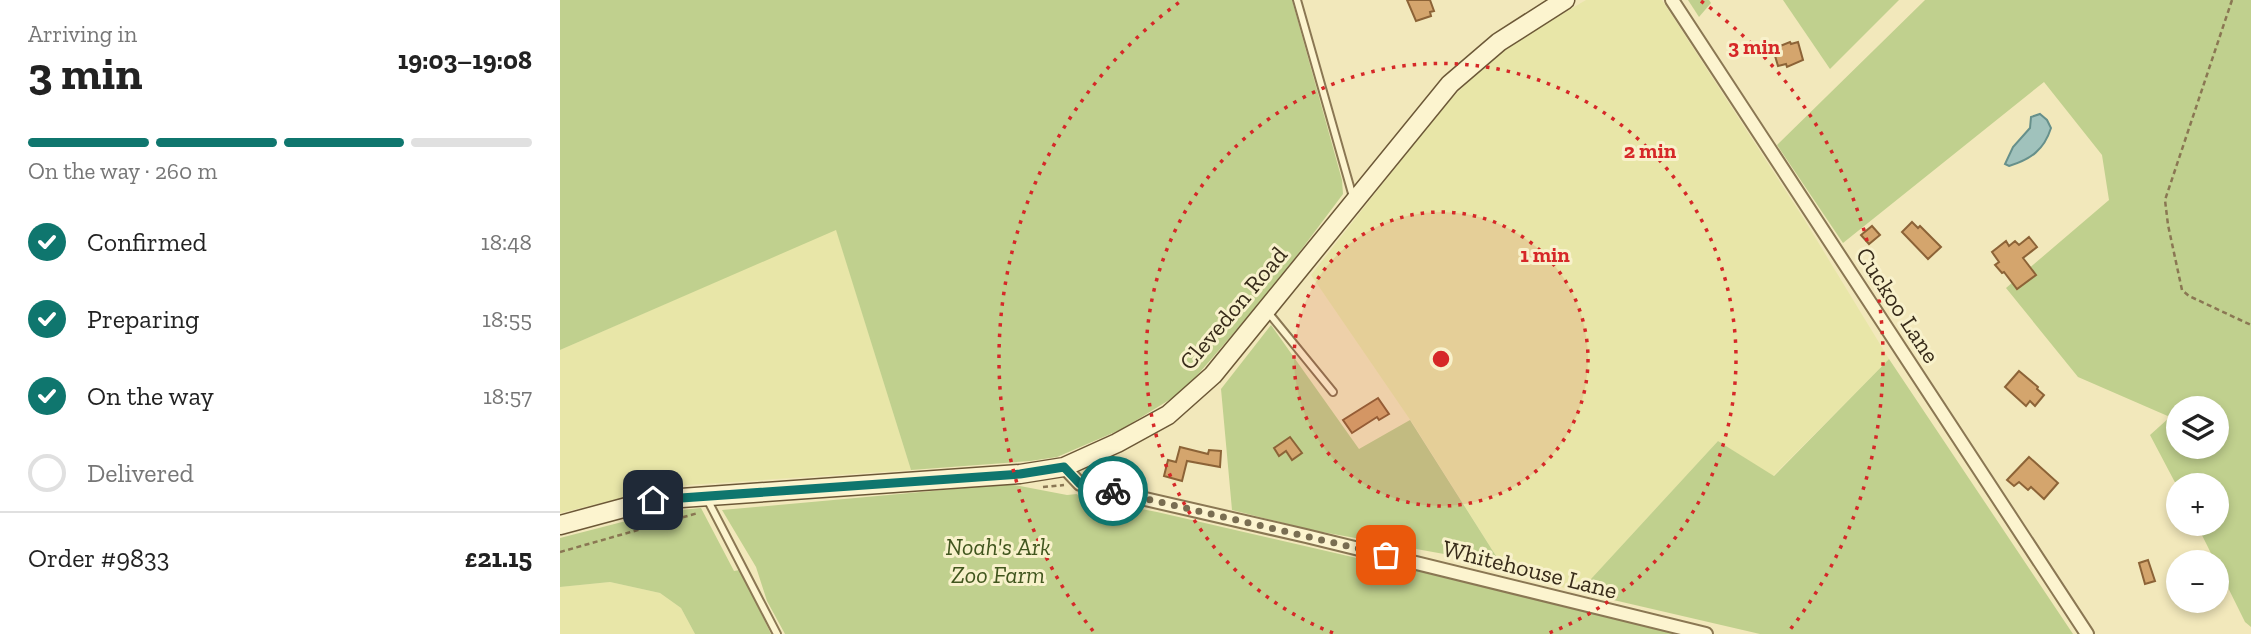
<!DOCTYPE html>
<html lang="en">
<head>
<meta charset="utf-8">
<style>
	:root { --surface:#fff; --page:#f2f2f2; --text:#222; --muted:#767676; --line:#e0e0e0; --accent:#0f766e }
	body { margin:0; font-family:"Zilla Slab",serif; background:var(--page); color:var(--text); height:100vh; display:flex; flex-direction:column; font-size:26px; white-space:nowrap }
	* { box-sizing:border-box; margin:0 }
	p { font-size:23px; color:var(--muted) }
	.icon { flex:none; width:38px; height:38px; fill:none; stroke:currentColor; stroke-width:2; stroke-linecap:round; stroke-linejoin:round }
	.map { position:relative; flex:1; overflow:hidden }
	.side { display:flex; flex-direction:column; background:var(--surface); width:560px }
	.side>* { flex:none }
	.fabs { position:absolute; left:1606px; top:396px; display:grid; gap:14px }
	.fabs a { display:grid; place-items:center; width:63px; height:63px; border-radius:50%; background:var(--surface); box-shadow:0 4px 10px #0003; font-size:35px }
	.pin { position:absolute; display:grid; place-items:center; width:60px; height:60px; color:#fff; margin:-30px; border-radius:14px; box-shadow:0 4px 10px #0006 }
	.courier { position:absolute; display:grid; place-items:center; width:70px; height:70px; margin:-35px; border:5px solid #0f766e; border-radius:50%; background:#fff; color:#222; box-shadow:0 2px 9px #0007 }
	.summary em { font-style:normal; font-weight:700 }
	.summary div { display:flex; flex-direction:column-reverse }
	.summary { display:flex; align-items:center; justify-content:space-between; height:119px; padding:0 28px }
	h1 { font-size:46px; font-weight:700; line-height:52px }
	.bar { display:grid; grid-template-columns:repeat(4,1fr); gap:10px 7px; align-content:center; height:84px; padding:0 28px }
	.bar i { height:9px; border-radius:5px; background:var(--line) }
	.bar .on { background:var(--accent) }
	.bar p { grid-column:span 4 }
	.line { display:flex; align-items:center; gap:18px; padding:0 28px; border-top:2px solid var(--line) }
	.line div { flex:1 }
	ol { padding:0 28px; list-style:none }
	li { display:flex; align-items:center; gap:21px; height:77px }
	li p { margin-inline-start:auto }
	li .icon { padding:7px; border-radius:50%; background:var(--accent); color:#fff; stroke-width:4 }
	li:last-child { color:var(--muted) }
	li i { width:38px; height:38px; border:4px solid var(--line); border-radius:50% }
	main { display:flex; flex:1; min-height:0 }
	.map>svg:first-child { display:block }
	.farmland { fill:#e8e6a8 }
	.green { fill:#c0d08e; fill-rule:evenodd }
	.water { fill:#a0c2bc; stroke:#66908b; stroke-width:2 }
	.building { fill:#d4a56d; stroke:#8c6337; stroke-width:2 }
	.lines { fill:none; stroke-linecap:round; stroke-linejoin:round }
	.lane-casing { stroke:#8a7753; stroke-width:10 }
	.street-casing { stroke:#8a7753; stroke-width:16 }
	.secondary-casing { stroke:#6c5837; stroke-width:21 }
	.path { stroke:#8a7753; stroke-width:2.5; stroke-dasharray:5 3.5; stroke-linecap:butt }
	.lane { stroke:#fcf4cf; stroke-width:6 }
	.street { stroke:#fcf4cf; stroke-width:12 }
	.secondary { stroke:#fcf4cf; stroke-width:18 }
	.done { stroke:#796e52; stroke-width:7; stroke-dasharray:0 12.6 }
	.route { stroke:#0f766e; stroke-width:9 }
	.ring { fill:none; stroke:#d62828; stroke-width:3.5; stroke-dasharray:3.5 7 }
	.labels { text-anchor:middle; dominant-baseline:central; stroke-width:6; stroke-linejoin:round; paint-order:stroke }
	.street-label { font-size:24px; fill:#382c1a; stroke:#f8f1cb }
	.park-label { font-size:24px; font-style:italic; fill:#41561e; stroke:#f8f1cb }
	.centre { fill:#d62828; stroke:#f8f1cb; stroke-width:3.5 }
	.ring-label { font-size:21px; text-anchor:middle; font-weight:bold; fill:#d62828; stroke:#f8f1cb; stroke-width:6; stroke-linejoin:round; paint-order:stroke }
</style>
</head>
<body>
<main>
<section class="side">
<div class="summary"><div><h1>3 min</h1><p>Arriving in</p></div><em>19:03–19:08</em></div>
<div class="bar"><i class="on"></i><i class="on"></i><i class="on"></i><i></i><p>On the way · 260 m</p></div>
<ol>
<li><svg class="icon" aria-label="check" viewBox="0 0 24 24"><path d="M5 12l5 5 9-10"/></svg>Confirmed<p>18:48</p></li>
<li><svg class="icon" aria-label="check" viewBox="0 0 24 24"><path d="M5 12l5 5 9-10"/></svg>Preparing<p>18:55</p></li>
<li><svg class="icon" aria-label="check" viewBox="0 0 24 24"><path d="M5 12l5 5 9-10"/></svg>On the way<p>18:57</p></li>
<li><i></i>Delivered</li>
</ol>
<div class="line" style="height:91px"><div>Order #9833</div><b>£21.15</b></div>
</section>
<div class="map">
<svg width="1691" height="634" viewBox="0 0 1691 634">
	<rect width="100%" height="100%" fill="#f2e8bb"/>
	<g class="farmland">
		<path d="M 1026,0 L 1102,0 L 1244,219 L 1329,359 L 1213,476 L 1158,441 L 1019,592 L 954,574 L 958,570 L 952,566 L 950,571 L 943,567 L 853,424 L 751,275 L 882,108 L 913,77 L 953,43 Z"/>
		<path d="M 276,229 L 351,470 L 128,485 L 91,491 L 0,513 L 0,350 Z"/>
		<path d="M 50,582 L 100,593 L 121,608 L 135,634 L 0,634 L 0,587 Z"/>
	</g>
	<g class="green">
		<path d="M 0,0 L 732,0 L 782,180 L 783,194 L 711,290 L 634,379 L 614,397 L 562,429 L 497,457 L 470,461 L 351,470 L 276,230 L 0,350 Z"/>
		<path d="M 1128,0 L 1149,0 L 1151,3 L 1139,17 Z"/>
		<path d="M 1223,0 L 1339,0 L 1270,69 Z"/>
		<path d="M 1365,0 L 1691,0 L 1691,627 L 1685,622 L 1636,523 L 1657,523 L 1657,485 L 1619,485 L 1619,490 L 1590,435 L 1610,417 L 1518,377 L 1446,288 L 1549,200 L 1542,155 L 1484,82 L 1283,243 L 1217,145 ZM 1619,408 L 1657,408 L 1657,446 L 1619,446 Z"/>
		<path d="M 711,325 L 799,449 L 850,420 L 943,567 L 884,554 L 751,530 L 672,510 L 661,389 Z"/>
		<path d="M 1329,359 L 1513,634 L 1200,634 L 1019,592 L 1158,441 L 1214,476 Z"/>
		<path d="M 449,484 L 507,495 L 517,494 L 519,497 L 597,512 L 827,565 L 827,561 L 1121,634 L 225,634 L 207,601 L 196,567 L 162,510 Z"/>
		<path d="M 141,508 L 174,571 L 180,570 L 211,634 L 135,634 L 121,608 L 100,593 L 50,582 L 0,587 L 0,538 L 101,512 Z"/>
	</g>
	<path class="water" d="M 1480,114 L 1487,120 L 1491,128 C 1484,150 1471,159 1449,166 L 1445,164 L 1453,147 L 1470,128 L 1471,117 Z"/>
	<g class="building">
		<path d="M 847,0 L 870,0 L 874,11 L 870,12 L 871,16 L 856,21 Z"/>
		<path d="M 1230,42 L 1231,44 L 1238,42 L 1243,60 L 1227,67 L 1226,64 L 1218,66 L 1213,49 Z"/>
		<path d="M 1352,222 L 1358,228 L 1360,226 L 1381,247 L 1368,259 L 1342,232 Z"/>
		<path d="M 1312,226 L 1320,235 L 1309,244 L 1301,235 Z"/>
		<path d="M 1469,237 L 1477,247 L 1463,258 L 1476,275 L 1457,289 L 1444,272 L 1442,273 L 1435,265 L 1439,262 L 1432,252 L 1446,241 L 1449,246 L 1455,241 L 1459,245 Z"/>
		<path d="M 1459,371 L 1478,387 L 1477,389 L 1484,395 L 1475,406 L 1470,401 L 1466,406 L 1445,387 Z"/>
		<path d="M 818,398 L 829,414 L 819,420 L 817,417 L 792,433 L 783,420 Z"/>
		<path d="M 730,437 L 742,453 L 732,460 L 726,451 L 719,456 L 714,448 Z"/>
		<path d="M 620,447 L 648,454 L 649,450 L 661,451 L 660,467 L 627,461 L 622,481 L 604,476 L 608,460 L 616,462 Z"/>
		<path d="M 1469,457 L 1498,483 L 1484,499 L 1471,487 L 1468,490 L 1459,482 L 1454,486 L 1447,480 Z"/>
		<path d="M 1588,560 L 1595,581 L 1585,584 L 1579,563 Z"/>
	</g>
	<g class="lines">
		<defs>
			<g id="lane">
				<path d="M 737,0 L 793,197"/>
				<path d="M 707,311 L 773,392"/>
				<path d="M 146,497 L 217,634"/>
			</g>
			<g id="street">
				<path d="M 1112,0 L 1527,634"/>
				<path d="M 504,467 L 520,484 L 746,536 L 1146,634"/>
			</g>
			<path id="secondary" d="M 0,525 L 93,500 L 460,474 L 504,467 L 557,443 L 608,415 L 653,375 L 890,84 L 939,42 L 1005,0"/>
		</defs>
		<use href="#lane" class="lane-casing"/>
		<use href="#street" class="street-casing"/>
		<use href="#secondary" class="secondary-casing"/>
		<g class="path">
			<path d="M 1672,0 L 1605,200 L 1608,225 L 1622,290 L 1629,296 L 1691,325"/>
			<path d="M 483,487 L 504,485"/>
			<path d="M 0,552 L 138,513"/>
		</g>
		<use href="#lane" class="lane"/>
		<use href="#street" class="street"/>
		<use href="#secondary" class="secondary"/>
	</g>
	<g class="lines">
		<path class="done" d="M 553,491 L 826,555"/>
		<path class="route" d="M 93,500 L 460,474 L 504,467 L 520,484 L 553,491"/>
	</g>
	<circle cx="881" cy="359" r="147" fill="#d62828" fill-opacity=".12"/>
	<g class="ring">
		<circle cx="881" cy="359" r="147"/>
		<path d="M773 633A295 295 0 1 1 989 633"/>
		<path d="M533 631A442 442 0 0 1 621 1M1141 1A442 442 0 0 1 1229 631"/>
	</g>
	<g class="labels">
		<g class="street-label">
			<text transform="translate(1338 305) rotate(57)">Cuckoo Lane</text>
			<text transform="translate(673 308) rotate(-50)">Clevedon Road</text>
			<text transform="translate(970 569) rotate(14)">Whitehouse Lane</text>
		</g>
		<g class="park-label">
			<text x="438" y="546">Noah's Ark<tspan x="438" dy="28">Zoo Farm</tspan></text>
		</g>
	</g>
	<circle cx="881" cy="359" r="10" class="centre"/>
	<g class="ring-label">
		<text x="1194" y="54">3 min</text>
		<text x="1090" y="158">2 min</text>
		<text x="985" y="262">1 min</text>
	</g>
</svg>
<div class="fabs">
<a><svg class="icon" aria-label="layers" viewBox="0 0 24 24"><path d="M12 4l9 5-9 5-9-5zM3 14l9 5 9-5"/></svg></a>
<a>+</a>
<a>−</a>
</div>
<div class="pin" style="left:826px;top:555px;background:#ea580c"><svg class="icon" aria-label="bag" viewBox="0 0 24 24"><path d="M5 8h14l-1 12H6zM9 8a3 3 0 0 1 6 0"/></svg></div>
<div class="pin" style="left:93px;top:500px;background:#1f2937"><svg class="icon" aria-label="home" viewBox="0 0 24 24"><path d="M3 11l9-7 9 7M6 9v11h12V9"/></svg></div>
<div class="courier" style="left:553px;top:491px"><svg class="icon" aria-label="bike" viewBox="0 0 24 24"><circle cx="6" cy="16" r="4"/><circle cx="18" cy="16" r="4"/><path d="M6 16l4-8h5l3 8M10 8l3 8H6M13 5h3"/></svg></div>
</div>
</main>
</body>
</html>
